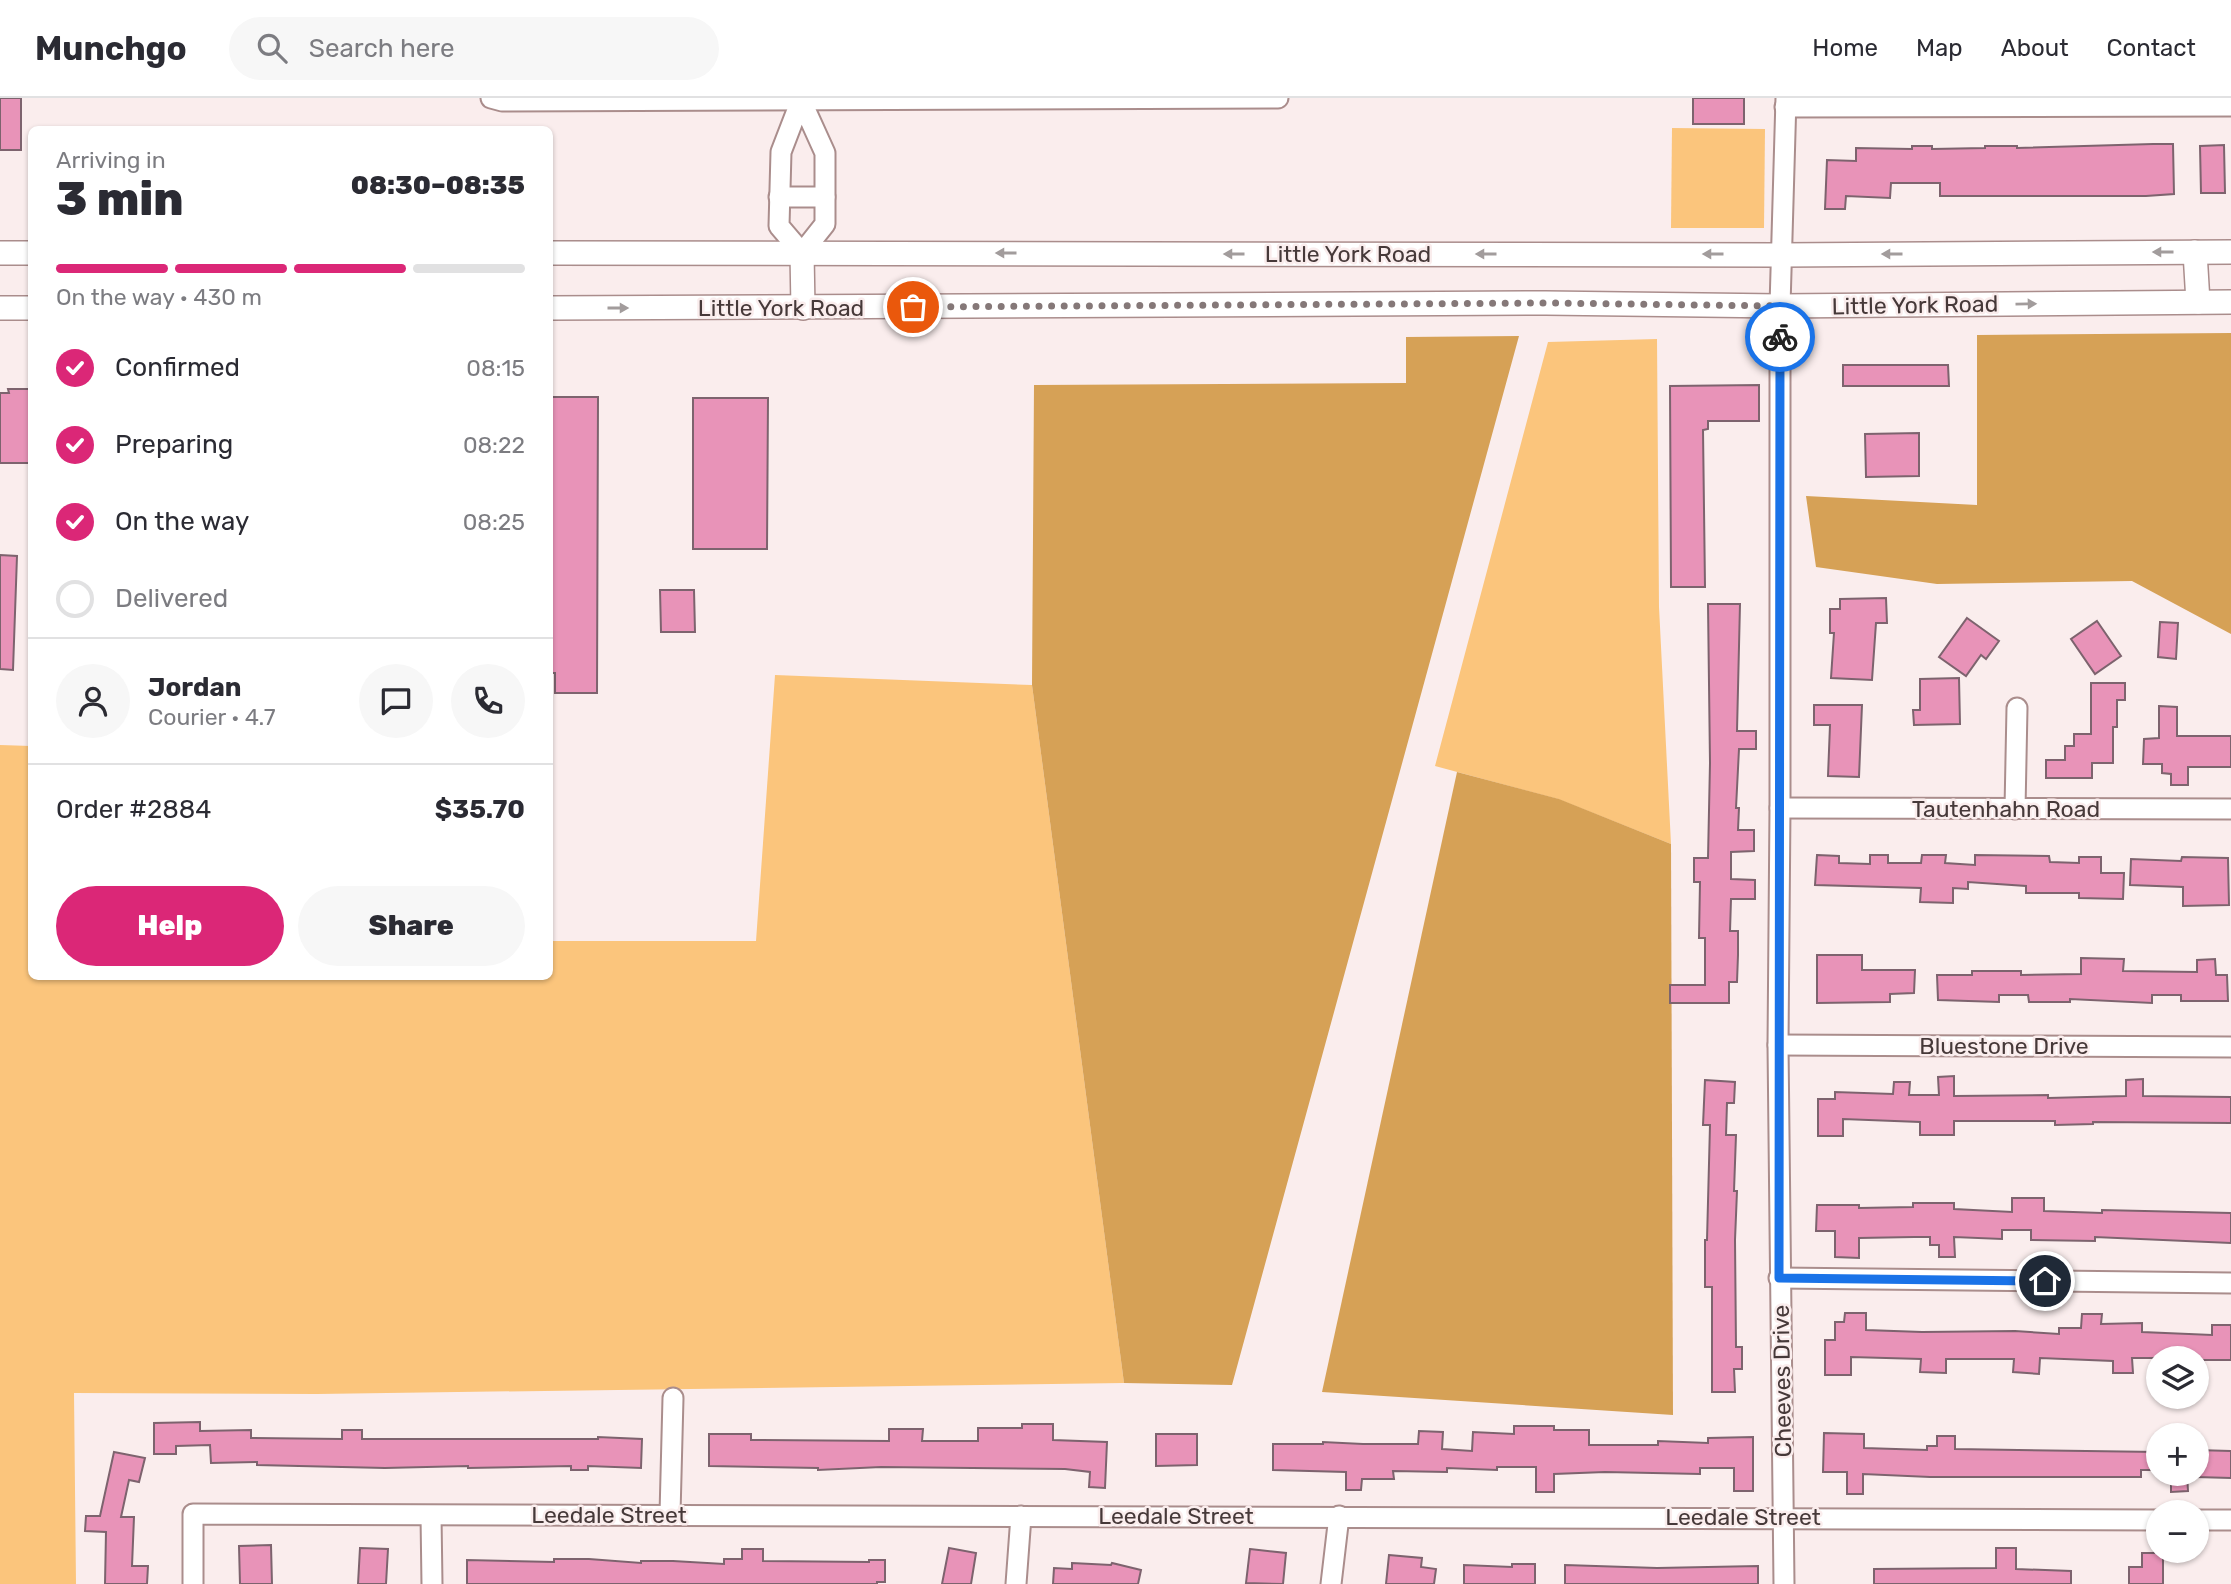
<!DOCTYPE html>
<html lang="en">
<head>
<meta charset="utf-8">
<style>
	:root { --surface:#fff; --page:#f7f7f7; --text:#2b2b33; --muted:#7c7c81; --line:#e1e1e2; --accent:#db2777 }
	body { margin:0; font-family:Rubik,sans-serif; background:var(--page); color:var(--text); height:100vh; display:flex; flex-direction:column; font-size:26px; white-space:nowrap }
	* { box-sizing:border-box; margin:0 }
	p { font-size:23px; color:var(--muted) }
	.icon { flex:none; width:38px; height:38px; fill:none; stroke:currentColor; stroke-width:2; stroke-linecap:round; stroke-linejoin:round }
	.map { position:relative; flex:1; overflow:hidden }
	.side { position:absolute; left:28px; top:28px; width:525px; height:854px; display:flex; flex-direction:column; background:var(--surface); border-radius:10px; box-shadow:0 2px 5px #0004 }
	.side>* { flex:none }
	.controls { position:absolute; left:2146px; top:1248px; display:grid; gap:14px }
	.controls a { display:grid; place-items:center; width:63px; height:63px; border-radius:50%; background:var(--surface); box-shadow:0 2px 5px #0004; font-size:35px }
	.pin { position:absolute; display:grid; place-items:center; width:60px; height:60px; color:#fff; margin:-30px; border:4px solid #fff; border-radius:50%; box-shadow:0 2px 7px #0007 }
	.courier { position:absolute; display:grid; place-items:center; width:70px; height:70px; margin:-35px; border:5px solid #1a73e8; border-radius:50%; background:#fff; color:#222; box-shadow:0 2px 9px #0007 }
	.headline em { font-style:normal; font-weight:800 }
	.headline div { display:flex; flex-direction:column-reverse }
	.headline { display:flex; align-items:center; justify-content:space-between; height:119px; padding:0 28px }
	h1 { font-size:46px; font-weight:800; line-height:52px }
	.bar { display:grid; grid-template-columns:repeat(4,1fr); gap:10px 7px; align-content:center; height:84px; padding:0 28px }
	.bar i { height:9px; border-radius:5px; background:var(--line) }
	.bar .current { background:var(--accent) }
	.bar p { grid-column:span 4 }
	.line { display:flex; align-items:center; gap:18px; padding:0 28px; border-top:2px solid var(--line) }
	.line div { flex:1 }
	.round { display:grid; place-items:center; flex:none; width:74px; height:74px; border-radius:37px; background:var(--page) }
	ol { padding:0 28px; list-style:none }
	li { display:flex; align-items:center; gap:21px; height:77px }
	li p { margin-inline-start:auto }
	li .icon { padding:7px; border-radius:50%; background:var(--accent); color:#fff; stroke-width:4 }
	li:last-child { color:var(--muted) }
	li i { width:38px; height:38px; border:4px solid var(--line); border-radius:50% }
	.button { display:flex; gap:14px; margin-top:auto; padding:14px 28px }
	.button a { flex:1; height:80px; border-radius:42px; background:var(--accent); color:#fff; font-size:28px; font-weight:800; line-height:80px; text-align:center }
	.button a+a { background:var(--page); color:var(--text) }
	header { display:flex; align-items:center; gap:42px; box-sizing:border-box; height:98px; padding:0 35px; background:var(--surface); border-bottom:2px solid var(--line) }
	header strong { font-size:33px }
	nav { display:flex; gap:38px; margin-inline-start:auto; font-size:24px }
	.search { width:490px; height:63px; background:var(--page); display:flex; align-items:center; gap:18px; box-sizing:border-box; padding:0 24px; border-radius:38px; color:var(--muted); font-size:26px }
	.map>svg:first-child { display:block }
	.green { fill:#fbc57c }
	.forest { fill:#d6a156 }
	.building { fill:#e893b8; stroke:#7d636e; stroke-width:2 }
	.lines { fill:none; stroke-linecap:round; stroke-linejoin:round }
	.minor-casing { stroke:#aa8d8c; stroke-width:23 }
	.major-casing { stroke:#aa8d8c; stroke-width:26 }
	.minor { stroke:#fff; stroke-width:19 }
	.major { stroke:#fff; stroke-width:23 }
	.oneway { fill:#a29c9c }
	.done { stroke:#857878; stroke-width:7; stroke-dasharray:0 12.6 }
	.route { stroke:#1a73e8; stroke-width:9 }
	.labels { text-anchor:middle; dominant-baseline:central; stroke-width:5; stroke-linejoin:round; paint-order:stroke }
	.street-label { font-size:23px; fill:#463939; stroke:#faeded }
</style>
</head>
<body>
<header>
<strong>Munchgo</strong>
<div class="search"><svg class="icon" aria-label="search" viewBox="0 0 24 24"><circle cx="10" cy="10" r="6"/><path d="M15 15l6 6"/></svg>Search here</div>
<nav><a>Home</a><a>Map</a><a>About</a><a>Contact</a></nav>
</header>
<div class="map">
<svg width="2231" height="1486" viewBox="0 0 2231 1486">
	<rect width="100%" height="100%" fill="#faeded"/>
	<g class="green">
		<path d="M 1672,30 L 1765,31 L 1764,130 L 1671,130 Z"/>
		<path d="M 1657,241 L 1659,509 L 1671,746 L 1558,701 L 1435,668 L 1548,244 Z"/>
		<path d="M 775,577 L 1032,587 L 1124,1285 L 317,1296 L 74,1295 L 76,1486 L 0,1486 L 0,647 L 31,648 L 32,878 L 550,878 L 550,843 L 756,843 Z"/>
	</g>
	<g class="forest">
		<path d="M 2231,235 L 2231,536 L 2132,483 L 1937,486 L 1816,469 L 1806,398 L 1977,407 L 1977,237 Z"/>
		<path d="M 1519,238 L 1232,1287 L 1124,1285 L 1032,587 L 1034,287 L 1406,285 L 1406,239 Z"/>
		<path d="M 1457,674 L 1559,701 L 1671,746 L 1673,1317 L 1322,1294 Z"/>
	</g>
	<g class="building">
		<rect x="0" y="0" width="21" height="52"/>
		<rect x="1693" y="0" width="51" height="26"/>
		<path d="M 2153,46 L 2173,46 L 2174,96 L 2146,98 L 1940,98 L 1940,85 L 1891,85 L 1890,100 L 1846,98 L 1845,111 L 1825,111 L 1827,62 L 1856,63 L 1856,50 L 1912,51 L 1912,48 L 1932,48 L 1932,51 L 1985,50 L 1985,48 L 2017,48 L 2017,50 Z"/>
		<path d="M 2224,47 L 2225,95 L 2201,95 L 2200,48 Z"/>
		<path d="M 1843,267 L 1948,267 L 1949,288 L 1843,288 Z"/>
		<path d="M 1759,287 L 1759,323 L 1708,323 L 1708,331 L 1703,332 L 1705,489 L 1671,489 L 1670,288 Z"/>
		<path d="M 8,291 L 32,291 L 32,365 L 0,365 L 0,295 L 9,295 Z"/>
		<path d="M 550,299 L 598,299 L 597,595 L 555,595 L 555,575 L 550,575 Z"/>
		<path d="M 693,300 L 768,300 L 767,451 L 693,451 Z"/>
		<path d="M 1919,335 L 1919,378 L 1866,379 L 1865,336 Z"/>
		<path d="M 0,457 L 17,458 L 13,572 L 0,571 Z"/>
		<path d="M 660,492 L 694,492 L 695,534 L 661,534 Z"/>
		<path d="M 1886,500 L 1887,525 L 1876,525 L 1872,582 L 1831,580 L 1834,535 L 1830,535 L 1830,511 L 1840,511 L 1840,501 Z"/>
		<path d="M 1708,506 L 1740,506 L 1737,633 L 1756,633 L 1756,651 L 1739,651 L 1736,710 L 1739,710 L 1738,732 L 1754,732 L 1754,753 L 1731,754 L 1731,781 L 1755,782 L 1755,801 L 1731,801 L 1730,833 L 1738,833 L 1738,857 L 1737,884 L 1729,884 L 1729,905 L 1670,905 L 1670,887 L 1705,887 L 1705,840 L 1699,840 L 1700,784 L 1694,784 L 1694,760 L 1708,760 L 1710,665 Z"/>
		<path d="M 1967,520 L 1999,543 L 1986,561 L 1981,557 L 1966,578 L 1939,559 Z"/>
		<path d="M 2097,523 L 2121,558 L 2095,576 L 2071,541 Z"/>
		<path d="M 2160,524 L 2178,525 L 2176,561 L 2158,559 Z"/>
		<path d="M 1959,580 L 1960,626 L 1914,627 L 1913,612 L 1920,612 L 1920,581 Z"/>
		<path d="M 2091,585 L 2125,585 L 2125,602 L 2117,602 L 2117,629 L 2113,629 L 2113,665 L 2092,665 L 2092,680 L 2046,680 L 2046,662 L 2065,662 L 2065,648 L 2074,648 L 2074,636 L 2091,636 Z"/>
		<path d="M 1814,607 L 1862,607 L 1859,679 L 1828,678 L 1830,627 L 1814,627 Z"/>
		<path d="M 2159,608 L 2177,609 L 2177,638 L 2231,638 L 2231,669 L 2188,669 L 2188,687 L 2171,687 L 2171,676 L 2162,675 L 2162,666 L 2143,666 L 2144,641 L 2159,640 Z"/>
		<path d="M 1817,757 L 1839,758 L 1839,765 L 1870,766 L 1870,757 L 1888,757 L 1888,765 L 1921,765 L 1922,757 L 1946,757 L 1945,765 L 1975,767 L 1975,757 L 2049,758 L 2050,764 L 2079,765 L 2079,759 L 2101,759 L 2101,775 L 2124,775 L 2123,801 L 2079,800 L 2079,795 L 2026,795 L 2026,788 L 1968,784 L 1968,791 L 1953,790 L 1953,805 L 1920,804 L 1921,790 L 1815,787 Z"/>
		<path d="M 2182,759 L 2228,760 L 2229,807 L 2183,808 L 2183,789 L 2130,787 L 2131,761 L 2181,763 Z"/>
		<path d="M 1817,857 L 1862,857 L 1862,872 L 1915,872 L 1914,895 L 1890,896 L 1890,904 L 1817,905 Z"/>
		<path d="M 2081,860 L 2124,861 L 2123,873 L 2197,874 L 2197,862 L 2215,861 L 2216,877 L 2227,877 L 2228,903 L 2181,903 L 2181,897 L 2152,897 L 2152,905 L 2070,901 L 2070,904 L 2029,904 L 2028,897 L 1999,897 L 1999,904 L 1938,902 L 1937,877 L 1972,877 L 1972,873 L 2021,873 L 2021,877 L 2081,876 Z"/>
		<path d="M 1954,978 L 1954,998 L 2048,997 L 2048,1000 L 2126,998 L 2126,982 L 2143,981 L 2143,998 L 2231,999 L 2231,1025 L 2093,1024 L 2093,1026 L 2055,1027 L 2055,1023 L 1954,1023 L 1954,1037 L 1920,1037 L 1920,1024 L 1843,1021 L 1843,1038 L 1818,1038 L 1818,1001 L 1835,1001 L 1835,994 L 1893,996 L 1894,984 L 1910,984 L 1909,997 L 1939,997 L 1938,979 Z"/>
		<path d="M 1705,982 L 1735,984 L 1734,1005 L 1727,1005 L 1726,1037 L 1736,1037 L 1734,1093 L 1737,1093 L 1735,1142 L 1736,1249 L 1742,1249 L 1742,1271 L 1734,1271 L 1735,1294 L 1712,1294 L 1712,1189 L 1705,1189 L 1705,1142 L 1707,1142 L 1710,1027 L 1703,1027 Z"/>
		<path d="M 2012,1100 L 2044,1100 L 2044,1113 L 2102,1115 L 2102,1112 L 2231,1115 L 2231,1145 L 2095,1139 L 2095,1143 L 2031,1142 L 2031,1132 L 2002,1132 L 2002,1141 L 1954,1139 L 1955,1159 L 1939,1159 L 1939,1147 L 1930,1147 L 1930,1139 L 1914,1139 L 1859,1140 L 1859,1160 L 1835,1159 L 1835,1133 L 1816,1133 L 1817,1107 L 1859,1107 L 1859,1110 L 1913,1109 L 1913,1105 L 1954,1105 L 1954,1111 L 2012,1114 Z"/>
		<path d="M 1845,1215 L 1866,1215 L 1866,1232 L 1922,1234 L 2015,1233 L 2059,1236 L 2059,1230 L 2081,1230 L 2082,1216 L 2102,1216 L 2101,1226 L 2142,1225 L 2142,1234 L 2212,1237 L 2212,1227 L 2231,1227 L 2231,1262 L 2196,1262 L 2196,1260 L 2132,1260 L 2133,1275 L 2113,1275 L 2113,1263 L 2040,1260 L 2039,1276 L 2013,1274 L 2014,1261 L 1946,1261 L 1946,1275 L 1920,1274 L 1921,1261 L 1851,1259 L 1851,1277 L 1825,1277 L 1825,1242 L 1835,1242 L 1835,1224 L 1844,1224 Z"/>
		<path d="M 200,1324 L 200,1333 L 251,1332 L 251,1340 L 342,1341 L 342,1332 L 362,1332 L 362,1341 L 598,1341 L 598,1339 L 642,1341 L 641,1370 L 588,1368 L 588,1372 L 571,1372 L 571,1368 L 468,1370 L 468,1368 L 385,1370 L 257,1367 L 257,1364 L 211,1365 L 210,1347 L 176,1348 L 176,1356 L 154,1356 L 154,1325 Z"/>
		<path d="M 1022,1326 L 1053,1326 L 1053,1342 L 1107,1344 L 1105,1390 L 1089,1389 L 1090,1374 L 1065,1371 L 881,1369 L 818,1372 L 818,1370 L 709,1368 L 709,1336 L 751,1336 L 751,1342 L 889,1343 L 889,1331 L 923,1331 L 922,1343 L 978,1343 L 978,1330 L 1022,1330 Z"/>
		<path d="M 1514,1328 L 1554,1328 L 1554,1332 L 1589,1332 L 1589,1347 L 1658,1347 L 1658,1343 L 1708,1345 L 1708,1340 L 1753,1339 L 1753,1393 L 1734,1393 L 1734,1370 L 1700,1370 L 1700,1376 L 1605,1374 L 1554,1376 L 1554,1394 L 1536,1394 L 1536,1369 L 1497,1369 L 1497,1372 L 1447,1370 L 1447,1374 L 1393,1373 L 1394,1381 L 1362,1381 L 1361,1392 L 1346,1392 L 1346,1374 L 1273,1372 L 1273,1346 L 1323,1346 L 1323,1344 L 1363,1346 L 1418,1346 L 1419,1333 L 1443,1334 L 1442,1351 L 1472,1353 L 1473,1334 L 1514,1336 Z"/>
		<path d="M 1824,1335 L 1864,1336 L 1864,1350 L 1927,1352 L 1927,1348 L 1937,1348 L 1937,1338 L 1955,1338 L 1955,1351 L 2158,1354 L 2158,1372 L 2141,1372 L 2141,1379 L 1930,1379 L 1863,1376 L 1863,1396 L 1847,1396 L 1847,1374 L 1823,1374 Z"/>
		<path d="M 1156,1336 L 1197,1336 L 1197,1367 L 1156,1368 Z"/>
		<path d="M 2196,1352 L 2231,1353 L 2231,1380 L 2196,1379 Z"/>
		<path d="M 114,1354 L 145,1360 L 139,1384 L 129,1382 L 121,1419 L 134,1419 L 132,1468 L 148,1468 L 147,1486 L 105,1486 L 106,1434 L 85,1433 L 86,1418 L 100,1418 Z"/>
		<path d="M 2171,1376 L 2187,1376 L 2188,1393 L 2171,1394 Z"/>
		<path d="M 271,1447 L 272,1486 L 240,1486 L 239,1448 Z"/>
		<path d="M 360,1450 L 388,1451 L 386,1486 L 358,1486 Z"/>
		<path d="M 949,1450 L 976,1455 L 971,1486 L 942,1486 Z"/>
		<path d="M 1996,1450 L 2016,1450 L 2016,1471 L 2071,1473 L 2071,1486 L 1874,1486 L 1874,1471 L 1996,1470 Z"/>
		<path d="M 742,1451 L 763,1451 L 763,1463 L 869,1464 L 869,1462 L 885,1462 L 885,1484 L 877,1484 L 877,1486 L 467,1486 L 467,1462 L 554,1464 L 554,1461 L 589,1461 L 641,1465 L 641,1463 L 673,1463 L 724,1466 L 724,1461 L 742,1461 Z"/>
		<path d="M 1250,1451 L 1286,1455 L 1283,1486 L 1246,1485 Z"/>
		<path d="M 2142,1455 L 2163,1455 L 2163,1486 L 2129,1486 L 2129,1469 L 2142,1469 Z"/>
		<path d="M 1389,1457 L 1422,1460 L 1421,1469 L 1436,1471 L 1434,1486 L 1386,1486 Z"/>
		<path d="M 1072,1465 L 1111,1467 L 1112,1465 L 1141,1472 L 1138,1486 L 1053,1486 L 1054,1470 L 1072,1471 Z"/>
		<path d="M 1512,1466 L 1535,1466 L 1535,1486 L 1464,1486 L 1464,1467 L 1512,1469 Z"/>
		<path d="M 1565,1467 L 1657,1470 L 1758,1468 L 1758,1486 L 1565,1486 Z"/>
	</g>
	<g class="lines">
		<defs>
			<g id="minor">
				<path d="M 491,0 L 502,3 L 1278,0"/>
				<path d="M 801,2 L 825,55 L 825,126 L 802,155 L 779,128 L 781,54 Z"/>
				<path d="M 1785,9 L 2231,8"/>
				<path d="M 779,99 L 825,99"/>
				<path d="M 1780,710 L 2231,711"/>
				<path d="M 2015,711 L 2017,610"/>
				<path d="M 1778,947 L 2231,949"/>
				<path d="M 1779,1180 L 2231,1185"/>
				<path d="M 670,1416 L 673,1300"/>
				<path d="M 431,1418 L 432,1486"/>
				<path d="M 2196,1422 L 2231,1422"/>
				<path d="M 193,1486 L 193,1416 L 2158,1422"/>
				<path d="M 1016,1486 L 1021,1418"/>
				<path d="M 1331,1486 L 1339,1418"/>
				<path d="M 1784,1486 L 1778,947 L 1780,710 L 1780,208 L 1786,0"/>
			</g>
			<g id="major">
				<path d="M 2195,154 L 2198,204"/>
				<path d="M 0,155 L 32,155"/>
				<path d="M 550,155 L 1782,157 L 2231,154"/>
				<path d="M 802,155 L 803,210"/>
				<path d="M 0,210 L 32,210"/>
				<path d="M 550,210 L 1546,205 L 1780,208 L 2231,204"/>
			</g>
		</defs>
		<use href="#minor" class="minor-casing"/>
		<use href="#major" class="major-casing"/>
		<use href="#minor" class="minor"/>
		<use href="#major" class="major"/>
	</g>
	<defs><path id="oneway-solid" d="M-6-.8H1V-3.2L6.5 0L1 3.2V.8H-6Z" transform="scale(1.75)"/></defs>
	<g class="oneway">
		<use href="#oneway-solid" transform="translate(2163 154) rotate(180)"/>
		<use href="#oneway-solid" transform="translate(1006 155) rotate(-180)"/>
		<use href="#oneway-solid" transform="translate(1234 156) rotate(-180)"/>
		<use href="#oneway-solid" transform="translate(1486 156) rotate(-180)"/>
		<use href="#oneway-solid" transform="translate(1713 156) rotate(-180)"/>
		<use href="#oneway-solid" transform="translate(1892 156) rotate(180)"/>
		<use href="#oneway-solid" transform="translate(2026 206) rotate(-1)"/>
		<use href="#oneway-solid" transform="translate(618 210)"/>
	</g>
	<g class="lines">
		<path class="done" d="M 913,209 L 1546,205 L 1780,208 L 1780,239"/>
		<path class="route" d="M 1780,239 L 1779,1180 L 2045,1183"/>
	</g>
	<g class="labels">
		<g class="street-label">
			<text x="1348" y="156">Little York Road</text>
			<text transform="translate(1915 207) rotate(-1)">Little York Road</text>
			<text x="781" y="210">Little York Road</text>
			<text x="2006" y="711">Tautenhahn Road</text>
			<text x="2004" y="948">Bluestone Drive</text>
			<text transform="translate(1782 1283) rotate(-91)">Cheeves Drive</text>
			<text x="609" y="1417">Leedale Street</text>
			<text x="1176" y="1418">Leedale Street</text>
			<text x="1743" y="1419">Leedale Street</text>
		</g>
	</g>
</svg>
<div class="controls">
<a><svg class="icon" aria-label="layers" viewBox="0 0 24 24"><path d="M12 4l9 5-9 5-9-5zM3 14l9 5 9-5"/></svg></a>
<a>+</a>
<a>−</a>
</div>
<div class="pin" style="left:913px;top:209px;background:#ea580c"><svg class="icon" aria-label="bag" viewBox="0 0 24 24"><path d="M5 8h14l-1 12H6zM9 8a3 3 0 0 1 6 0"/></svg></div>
<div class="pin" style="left:2045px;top:1183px;background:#1f2937"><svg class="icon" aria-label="home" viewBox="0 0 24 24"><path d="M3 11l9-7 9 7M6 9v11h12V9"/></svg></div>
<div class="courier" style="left:1780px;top:239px"><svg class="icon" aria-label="bike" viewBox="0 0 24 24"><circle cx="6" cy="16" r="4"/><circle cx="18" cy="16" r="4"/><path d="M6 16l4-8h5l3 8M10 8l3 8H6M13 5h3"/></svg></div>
<section class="side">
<div class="headline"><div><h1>3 min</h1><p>Arriving in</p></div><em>08:30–08:35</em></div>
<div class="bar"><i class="current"></i><i class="current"></i><i class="current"></i><i></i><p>On the way · 430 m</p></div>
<ol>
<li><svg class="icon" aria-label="check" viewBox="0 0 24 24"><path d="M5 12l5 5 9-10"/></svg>Confirmed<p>08:15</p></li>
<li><svg class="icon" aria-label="check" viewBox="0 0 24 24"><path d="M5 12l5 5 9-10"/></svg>Preparing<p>08:22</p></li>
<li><svg class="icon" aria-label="check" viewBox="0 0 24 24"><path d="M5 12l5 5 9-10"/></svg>On the way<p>08:25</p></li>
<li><i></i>Delivered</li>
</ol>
<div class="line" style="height:126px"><a class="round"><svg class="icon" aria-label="person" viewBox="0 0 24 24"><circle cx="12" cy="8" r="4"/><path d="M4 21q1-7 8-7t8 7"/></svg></a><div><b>Jordan</b><p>Courier · 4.7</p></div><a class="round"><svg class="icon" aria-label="chat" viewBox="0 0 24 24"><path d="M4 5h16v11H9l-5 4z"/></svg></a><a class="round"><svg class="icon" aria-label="phone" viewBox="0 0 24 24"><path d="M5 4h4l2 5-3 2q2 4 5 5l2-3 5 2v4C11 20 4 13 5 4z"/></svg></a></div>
<div class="line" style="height:91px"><div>Order #2884</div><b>$35.70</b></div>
<div class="button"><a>Help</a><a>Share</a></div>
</section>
</div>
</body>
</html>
